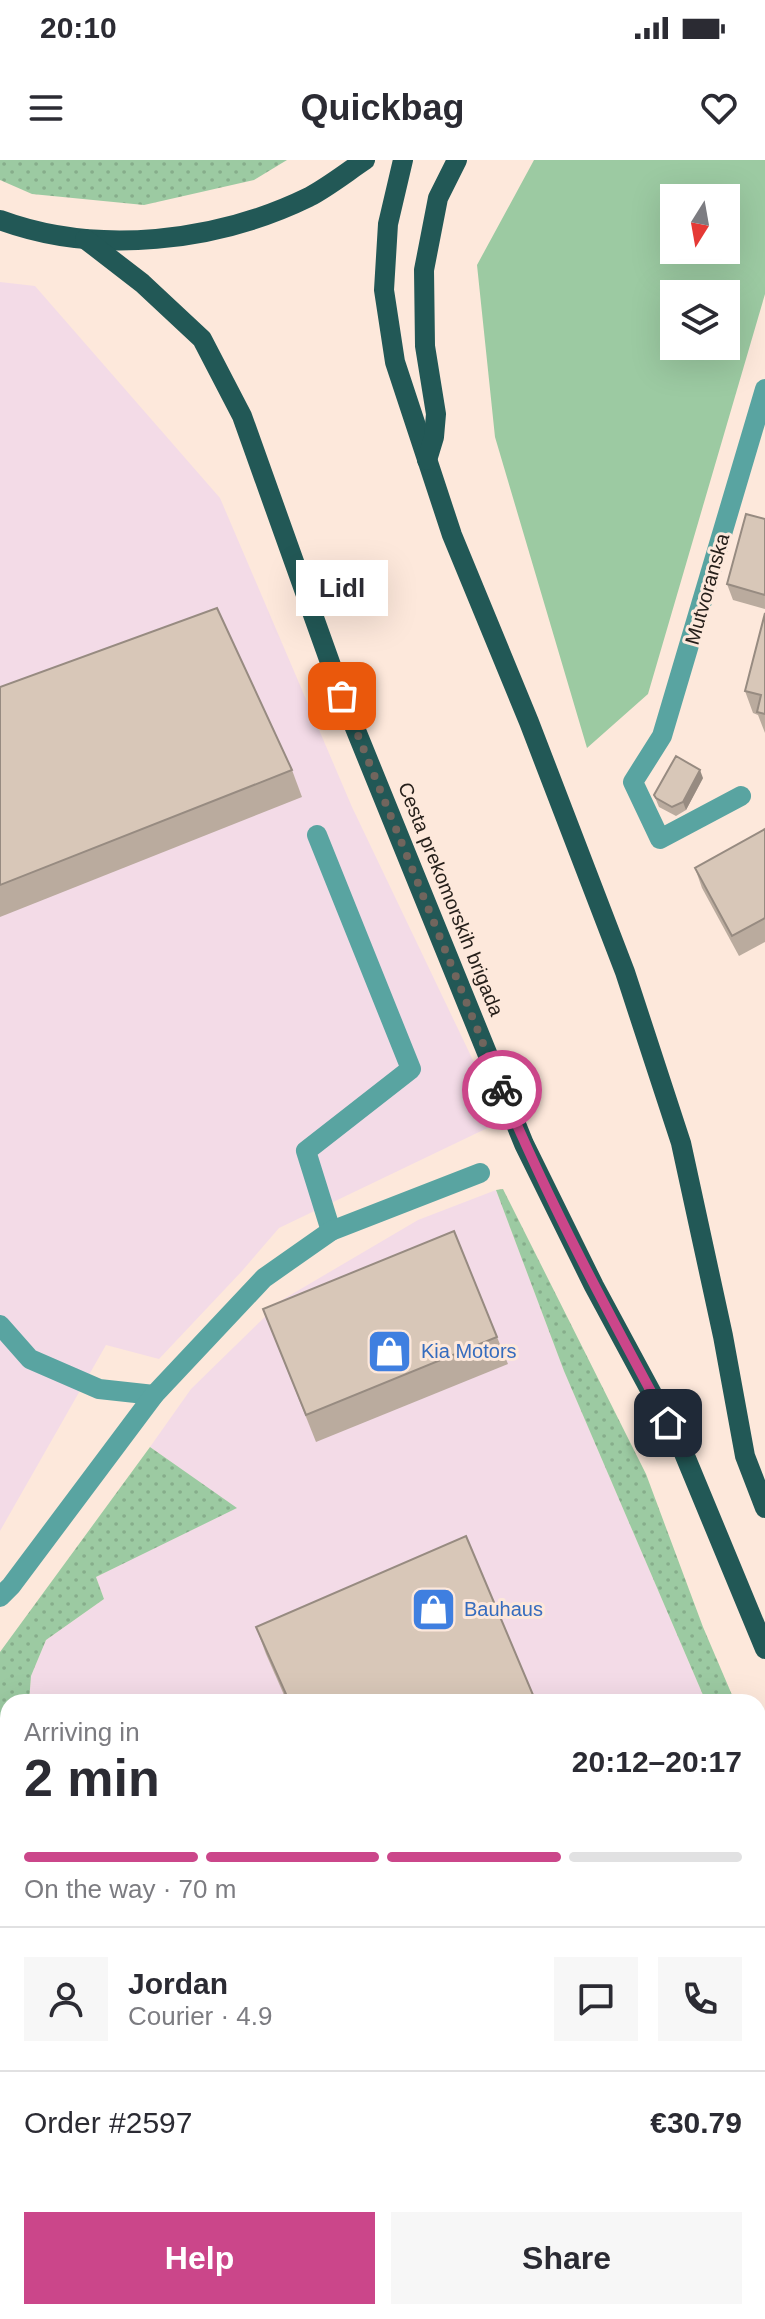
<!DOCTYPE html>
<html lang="en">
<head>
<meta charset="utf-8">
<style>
	:root { --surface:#fff; --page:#f7f7f7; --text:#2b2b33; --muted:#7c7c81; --line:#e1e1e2; --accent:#cb468a }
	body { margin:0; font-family:Helvetica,sans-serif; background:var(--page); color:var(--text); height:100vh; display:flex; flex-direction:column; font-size:30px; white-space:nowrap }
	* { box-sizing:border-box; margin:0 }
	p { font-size:26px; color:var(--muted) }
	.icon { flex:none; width:44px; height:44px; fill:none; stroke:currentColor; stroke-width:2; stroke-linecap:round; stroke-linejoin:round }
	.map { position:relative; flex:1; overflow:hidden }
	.drawer { position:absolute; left:0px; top:1534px; width:766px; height:626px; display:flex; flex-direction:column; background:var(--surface); border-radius:24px 24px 0 0; box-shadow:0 8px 32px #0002 }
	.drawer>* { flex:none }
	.needle { width:52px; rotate:191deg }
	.tools { position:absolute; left:660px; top:24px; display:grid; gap:16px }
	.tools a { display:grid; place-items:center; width:80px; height:80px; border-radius:0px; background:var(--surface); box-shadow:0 8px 32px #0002; font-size:40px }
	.pin { position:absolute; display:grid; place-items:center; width:68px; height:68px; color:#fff; margin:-34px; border-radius:16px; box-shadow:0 4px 12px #0006 }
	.courier { position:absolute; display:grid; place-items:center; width:80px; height:80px; margin:-40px; border:6px solid #cb468a; border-radius:50%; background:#fff; color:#222; box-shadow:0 2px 10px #0007 }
	.bubble { position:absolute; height:56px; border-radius:0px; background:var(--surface); box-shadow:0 8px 32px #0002; font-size:26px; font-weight:600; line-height:56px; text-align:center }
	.headline em { font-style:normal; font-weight:600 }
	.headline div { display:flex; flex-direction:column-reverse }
	.headline { display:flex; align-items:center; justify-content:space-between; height:136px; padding:0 24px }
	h1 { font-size:52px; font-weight:600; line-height:60px }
	.bar { display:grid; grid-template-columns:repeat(4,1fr); gap:12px 8px; align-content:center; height:96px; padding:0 24px }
	.bar i { height:10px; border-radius:6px; background:var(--line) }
	.bar .current { background:var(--accent) }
	.bar p { grid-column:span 4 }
	.line { display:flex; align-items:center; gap:20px; padding:0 24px; border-top:2px solid var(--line) }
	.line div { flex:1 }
	.round { display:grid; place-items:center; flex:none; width:84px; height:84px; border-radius:0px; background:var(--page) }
	.primary-button { display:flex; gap:16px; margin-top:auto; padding:16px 24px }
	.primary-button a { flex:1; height:92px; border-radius:0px; background:var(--accent); color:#fff; font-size:32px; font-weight:600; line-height:92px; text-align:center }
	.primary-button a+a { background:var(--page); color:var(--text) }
	.status { display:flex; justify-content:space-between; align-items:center; height:56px; padding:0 40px; background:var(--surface); direction:ltr }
	.status svg { height:22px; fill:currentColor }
	header { display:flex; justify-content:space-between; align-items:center; height:104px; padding:0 24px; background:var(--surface); font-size:36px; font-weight:600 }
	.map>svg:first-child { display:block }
	.commercial { fill:#f3dbe7 }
	.grass { fill:url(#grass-dots) }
	.park { fill:#9ccaa2; fill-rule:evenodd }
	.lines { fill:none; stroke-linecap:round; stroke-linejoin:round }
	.minor { stroke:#59a4a1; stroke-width:20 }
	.major { stroke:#225856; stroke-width:20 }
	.wall { fill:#baab9e }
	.shaded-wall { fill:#978b81 }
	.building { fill:#d8c7b8; stroke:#978b81; stroke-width:2 }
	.done { stroke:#71655d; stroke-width:8; stroke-dasharray:0 14.4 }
	.route { stroke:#cb468a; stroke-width:10 }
	.labels { text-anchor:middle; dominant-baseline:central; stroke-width:6; stroke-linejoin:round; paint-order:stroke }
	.street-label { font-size:20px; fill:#251e19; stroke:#fde8db }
	.shop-label { font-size:20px; fill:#366cbe; stroke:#fde8db; text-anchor:start }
</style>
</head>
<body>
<div class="status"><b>20:10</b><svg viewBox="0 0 49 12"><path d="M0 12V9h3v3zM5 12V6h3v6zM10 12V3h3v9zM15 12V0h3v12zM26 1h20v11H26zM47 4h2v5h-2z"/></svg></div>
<header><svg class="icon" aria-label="menu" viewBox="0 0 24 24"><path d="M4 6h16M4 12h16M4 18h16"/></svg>Quickbag<svg class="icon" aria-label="heart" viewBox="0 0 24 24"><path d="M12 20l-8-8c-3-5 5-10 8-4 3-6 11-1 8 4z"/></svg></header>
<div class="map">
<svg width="765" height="2159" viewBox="0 0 765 2159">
	<defs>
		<pattern id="grass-dots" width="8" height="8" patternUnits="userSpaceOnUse" patternTransform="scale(2)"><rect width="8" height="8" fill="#9ccaa2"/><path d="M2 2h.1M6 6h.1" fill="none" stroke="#86ad8b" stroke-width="1.8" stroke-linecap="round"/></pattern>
	</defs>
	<rect width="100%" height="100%" fill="#fde8db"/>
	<g class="commercial">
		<path d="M 0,122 L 35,126 L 220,338 L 352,647 L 502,961 L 279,1068 L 242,1111 L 159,1199 L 106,1185 L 0,1371 Z"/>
		<path d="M 496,1030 L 564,1211 L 706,1542 L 29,1542 L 31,1516 L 46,1480 L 104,1439 L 96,1417 L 236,1348 L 150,1287 L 191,1229 L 282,1140 L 418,1060 Z"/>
		<path d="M 758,1662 L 765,1678 L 765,2159 L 546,2159 L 540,2152 L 758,2152 Z"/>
		<path d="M 276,2152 L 512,2152 L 492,2159 L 279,2159 Z"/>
	</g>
	<g class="grass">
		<path d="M 0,0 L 287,0 L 254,20 L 144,45 L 32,34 L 0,20 Z"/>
		<path d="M 503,1029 L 646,1314 L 703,1467 L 735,1542 L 706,1542 L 564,1211 L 496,1030 Z"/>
		<path d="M 150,1287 L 237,1348 L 96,1417 L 104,1439 L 46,1480 L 31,1516 L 29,1542 L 8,1542 L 8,1707 L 0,1704 L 0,1492 Z"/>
		<path d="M 8,1870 L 8,1955 L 0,1970 L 0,1884 Z"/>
	</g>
	<path class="park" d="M 534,0 L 765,0 L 765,134 L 648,534 L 587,588 L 495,277 L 477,105 ZM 674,38 L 726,38 L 726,90 L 674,90 ZM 674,134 L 726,134 L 726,186 L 674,186 Z"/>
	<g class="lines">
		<g class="minor">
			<path d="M 741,636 L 660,679 L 633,622 L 662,576 L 765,229"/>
			<path d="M 317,675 L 411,909 L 306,991 L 331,1071"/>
			<path d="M 0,1165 L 30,1199 L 99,1229 L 154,1235"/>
			<path d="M 0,1437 L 11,1426 L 154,1235 L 264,1118 L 331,1071 L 480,1013"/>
			<path d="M 0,1828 L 8,1831"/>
			<path d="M 8,2051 L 3,2060 L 8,2063"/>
		</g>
		<g class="major">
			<path d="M 403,0 L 388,64 L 384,130 L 395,202 L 452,375 L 529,562 L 625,812 L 681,983 L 723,1176 L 745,1296 L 765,1348"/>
			<path d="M 0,60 C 97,96 217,82 309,37 C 328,27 347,12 365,0"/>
			<path d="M 85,79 L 142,123 L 202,179 L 242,256 L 342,536 L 524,984 L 594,1126 L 683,1291 L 765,1489"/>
			<path d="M 427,300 L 434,277 L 436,254 L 425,186 L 424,110 L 438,38 L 457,0"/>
		</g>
	</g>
	<g class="wall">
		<path d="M 765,359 L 765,449 L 733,440 L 727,424 Z"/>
		<path d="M 765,453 L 765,573 L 758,555 L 753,553 L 745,531 Z"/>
		<path d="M 0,527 L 292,610 L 302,637 L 0,757 Z"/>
		<path d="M 703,618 L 686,650 L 676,656 L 659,647 L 654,635 Z"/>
		<path d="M 765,669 L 765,782 L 739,796 L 702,728 L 695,708 Z"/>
		<path d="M 263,1149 L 497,1177 L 508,1204 L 316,1282 Z"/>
		<path d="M 256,1467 L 536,1542 L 284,1535 L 266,1494 Z"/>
		<path d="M 758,1807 L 765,1822 L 765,2076 L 758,2079 Z"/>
	</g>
	<path class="shaded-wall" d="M 700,610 L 703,618 L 686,650 L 683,642 Z"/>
	<g class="building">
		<path d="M 746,354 L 765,359 L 765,435 L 727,424 Z"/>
		<path d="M 217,448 L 292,610 L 0,725 L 0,527 Z"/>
		<path d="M 765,453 L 765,554 L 757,552 L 761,535 L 745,531 Z"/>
		<path d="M 676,596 L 700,610 L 683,642 L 672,647 L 656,638 L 654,635 Z"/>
		<path d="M 765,669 L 765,758 L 732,776 L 695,708 Z"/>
		<path d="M 454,1071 L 497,1177 L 306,1255 L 263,1149 Z"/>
		<path d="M 466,1376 L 536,1542 L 269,1542 L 286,1534 L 256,1467 Z"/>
		<path d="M 758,1807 L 765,1822 L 765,2044 L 758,2047 Z"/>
	</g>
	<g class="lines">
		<path class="done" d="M 342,536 L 502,930"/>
		<path class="route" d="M 502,930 C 550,1045 609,1154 668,1263"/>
	</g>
	<defs>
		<symbol id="shop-square" viewBox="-11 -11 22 22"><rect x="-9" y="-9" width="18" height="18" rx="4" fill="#3f7fe0" stroke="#fde8db"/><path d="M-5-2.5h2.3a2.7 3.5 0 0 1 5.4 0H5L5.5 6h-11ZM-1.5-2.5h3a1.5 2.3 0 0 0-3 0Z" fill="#fff"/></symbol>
	</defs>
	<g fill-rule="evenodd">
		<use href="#shop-square" x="364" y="1166" width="51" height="51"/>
		<use href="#shop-square" x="408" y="1424" width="51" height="51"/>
	</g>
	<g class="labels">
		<g class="street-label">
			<text transform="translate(707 429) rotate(-74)">Mutvoranska</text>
			<text transform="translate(451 739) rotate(68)">Cesta prekomorskih brigada</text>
		</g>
		<g class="shop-label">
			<text x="421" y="1191">Kia Motors</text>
			<text x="464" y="1449">Bauhaus</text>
		</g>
	</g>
</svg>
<div class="tools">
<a><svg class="needle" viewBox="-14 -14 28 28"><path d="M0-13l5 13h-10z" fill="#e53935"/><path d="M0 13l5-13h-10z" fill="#7c7c81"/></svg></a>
<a><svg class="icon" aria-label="layers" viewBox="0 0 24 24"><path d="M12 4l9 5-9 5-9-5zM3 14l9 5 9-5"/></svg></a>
</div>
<div class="pin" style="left:342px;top:536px;background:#ea580c"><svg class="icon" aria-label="bag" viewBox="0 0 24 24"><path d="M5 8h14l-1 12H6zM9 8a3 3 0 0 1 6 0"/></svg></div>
<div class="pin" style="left:668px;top:1263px;background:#1f2937"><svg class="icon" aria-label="home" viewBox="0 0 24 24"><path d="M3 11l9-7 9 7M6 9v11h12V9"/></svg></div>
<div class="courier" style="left:502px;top:930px"><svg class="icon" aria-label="bike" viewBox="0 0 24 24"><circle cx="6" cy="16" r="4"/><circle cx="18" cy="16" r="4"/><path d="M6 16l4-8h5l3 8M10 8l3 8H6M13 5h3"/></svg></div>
<div class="bubble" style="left:296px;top:400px;width:92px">Lidl</div>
<section class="drawer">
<div class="headline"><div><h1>2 min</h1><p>Arriving in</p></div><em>20:12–20:17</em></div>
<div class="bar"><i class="current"></i><i class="current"></i><i class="current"></i><i></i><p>On the way · 70 m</p></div>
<div class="line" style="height:144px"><a class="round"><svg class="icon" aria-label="person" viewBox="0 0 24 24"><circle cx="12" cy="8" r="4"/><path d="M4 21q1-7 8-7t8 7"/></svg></a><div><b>Jordan</b><p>Courier · 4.9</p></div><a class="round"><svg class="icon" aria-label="chat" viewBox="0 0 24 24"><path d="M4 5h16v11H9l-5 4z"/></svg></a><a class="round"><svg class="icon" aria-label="phone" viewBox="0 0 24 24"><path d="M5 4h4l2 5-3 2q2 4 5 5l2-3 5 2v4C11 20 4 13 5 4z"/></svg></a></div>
<div class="line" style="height:104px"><div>Order #2597</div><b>€30.79</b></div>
<div class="primary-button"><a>Help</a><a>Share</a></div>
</section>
</div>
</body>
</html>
